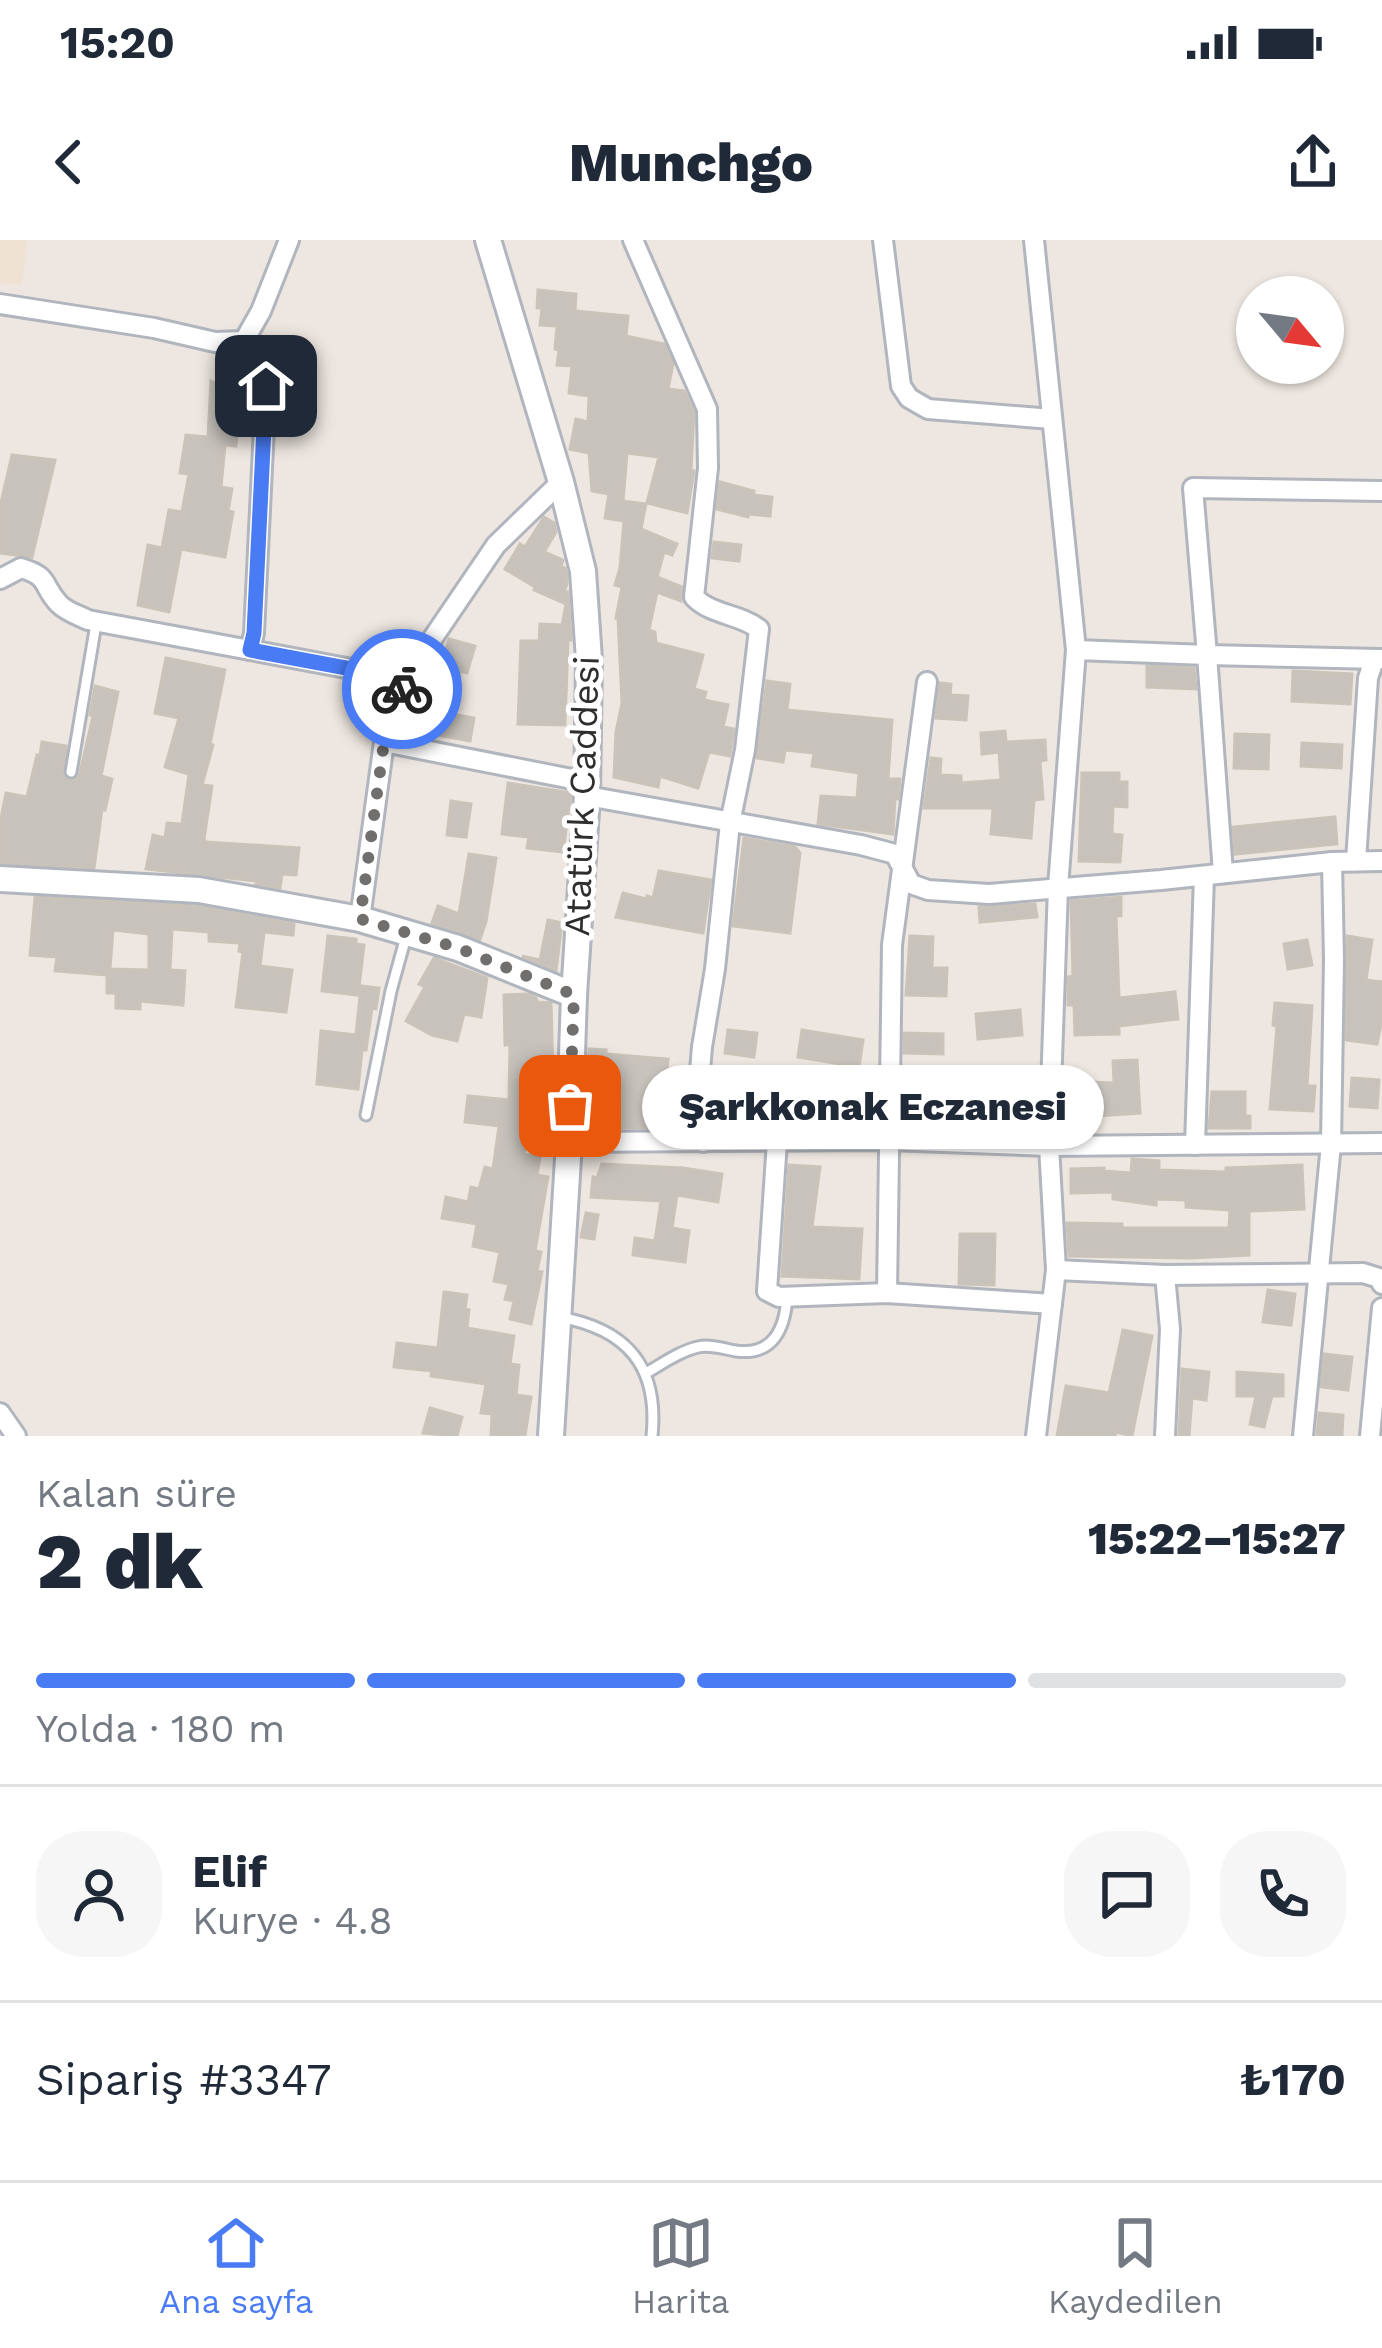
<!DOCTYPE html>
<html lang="tr">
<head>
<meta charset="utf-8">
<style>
	:root { --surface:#fff; --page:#f6f6f7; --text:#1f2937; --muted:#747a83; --line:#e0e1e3; --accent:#497bf4 }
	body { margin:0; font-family:"Work Sans",sans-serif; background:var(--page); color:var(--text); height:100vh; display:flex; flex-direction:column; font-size:45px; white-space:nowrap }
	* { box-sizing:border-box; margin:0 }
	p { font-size:39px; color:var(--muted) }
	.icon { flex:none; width:66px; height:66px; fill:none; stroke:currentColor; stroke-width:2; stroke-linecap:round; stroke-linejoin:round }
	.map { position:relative; height:1196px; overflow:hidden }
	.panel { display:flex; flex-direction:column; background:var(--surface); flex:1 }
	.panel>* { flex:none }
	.needle { width:78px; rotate:119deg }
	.fabs { position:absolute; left:1236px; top:36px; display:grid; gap:24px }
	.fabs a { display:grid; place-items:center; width:108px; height:108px; border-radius:50%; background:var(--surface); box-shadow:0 3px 9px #0004; font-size:60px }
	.pin { position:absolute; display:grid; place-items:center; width:102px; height:102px; color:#fff; margin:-51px; border-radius:24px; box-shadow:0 6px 18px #0006 }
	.courier { position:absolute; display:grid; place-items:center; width:120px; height:120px; margin:-60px; border:9px solid #497bf4; border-radius:50%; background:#fff; color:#222; box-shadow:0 3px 15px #0007 }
	.bubble { position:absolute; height:84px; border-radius:42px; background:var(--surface); box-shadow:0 3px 9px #0004; font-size:39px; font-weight:800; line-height:84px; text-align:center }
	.headline em { font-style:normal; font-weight:800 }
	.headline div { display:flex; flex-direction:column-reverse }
	.headline { display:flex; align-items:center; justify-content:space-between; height:204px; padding:0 36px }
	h1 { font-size:78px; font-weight:800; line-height:90px }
	.bar { display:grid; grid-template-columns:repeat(4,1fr); gap:18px 12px; align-content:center; height:144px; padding:0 36px }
	.bar i { height:15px; border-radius:9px; background:var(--line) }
	.bar .active { background:var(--accent) }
	.bar p { grid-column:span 4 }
	.line { display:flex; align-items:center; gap:30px; padding:0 36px; border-top:3px solid var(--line) }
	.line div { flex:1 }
	.round { display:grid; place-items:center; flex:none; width:126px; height:126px; border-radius:48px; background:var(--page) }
	.status { display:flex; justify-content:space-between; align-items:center; height:84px; padding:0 60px; background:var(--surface); direction:ltr }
	.status svg { height:33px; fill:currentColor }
	header { display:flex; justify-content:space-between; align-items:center; height:156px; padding:0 36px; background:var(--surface); font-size:54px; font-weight:800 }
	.menu { display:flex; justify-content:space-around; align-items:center; height:168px; border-top:3px solid var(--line); background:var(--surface); font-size:33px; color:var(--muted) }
	.menu a { display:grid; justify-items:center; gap:6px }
	.menu .active { color:var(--accent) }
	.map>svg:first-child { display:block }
	.education { fill:#efe2d2 }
	.building { fill:#c7c2bc; stroke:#cac3ba; stroke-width:3; fill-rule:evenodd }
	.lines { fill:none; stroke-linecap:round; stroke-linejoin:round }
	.lane-casing { stroke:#b1b5bd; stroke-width:15 }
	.street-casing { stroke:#b1b5bd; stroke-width:24 }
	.secondary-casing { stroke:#b1b5bd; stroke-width:30 }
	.lane { stroke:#fff; stroke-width:9 }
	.street { stroke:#fff; stroke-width:18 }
	.secondary { stroke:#fff; stroke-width:24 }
	.done { stroke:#716f6d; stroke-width:12; stroke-dasharray:0 21.6 }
	.route { stroke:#497bf4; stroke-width:15 }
	.labels { text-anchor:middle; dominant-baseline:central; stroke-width:10; stroke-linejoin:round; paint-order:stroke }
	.street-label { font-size:36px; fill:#2e2e2e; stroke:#fff }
</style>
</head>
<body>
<div class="status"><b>15:20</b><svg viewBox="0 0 49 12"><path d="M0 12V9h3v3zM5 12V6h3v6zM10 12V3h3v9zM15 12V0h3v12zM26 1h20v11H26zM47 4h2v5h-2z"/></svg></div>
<header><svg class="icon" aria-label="back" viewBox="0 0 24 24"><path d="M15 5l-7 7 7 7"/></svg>Munchgo<svg class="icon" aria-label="share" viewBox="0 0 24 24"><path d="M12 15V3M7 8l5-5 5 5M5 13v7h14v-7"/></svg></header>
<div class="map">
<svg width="1382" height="1196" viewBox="0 0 1382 1196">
	<rect width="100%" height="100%" fill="#eee7e1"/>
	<path class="education" d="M 0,0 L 27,0 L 22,45 L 0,43 Z"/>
	<g class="building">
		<path d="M 538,50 L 576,54 L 575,71 L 628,76 L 626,96 L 664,104 L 673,124 L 668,149 L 684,151 L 694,172 L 691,230 L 694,231 L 687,273 L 647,263 L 659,217 L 627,213 L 623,261 L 646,264 L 641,289 L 677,304 L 672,315 L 664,312 L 657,337 L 682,347 L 681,361 L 657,352 L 649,390 L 655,392 L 656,403 L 703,415 L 694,449 L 706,452 L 704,460 L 728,465 L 723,487 L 734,489 L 730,516 L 709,512 L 698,548 L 660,536 L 658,547 L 614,537 L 616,492 L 622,463 L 618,378 L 616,378 L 622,347 L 615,345 L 620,328 L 624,281 L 605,278 L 609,254 L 592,251 L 589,213 L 570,209 L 576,179 L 588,182 L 589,156 L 569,153 L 572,126 L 557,125 L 559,110 L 555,109 L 557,86 L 540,85 L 542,68 L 537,68 Z"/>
		<path d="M 211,141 L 225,148 L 239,168 L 236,206 L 225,205 L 221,247 L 232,249 L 228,271 L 233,272 L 225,317 L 181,309 L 169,372 L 138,365 L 148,305 L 162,308 L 169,270 L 182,272 L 189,234 L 180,233 L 186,195 L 208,197 Z"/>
		<path d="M 12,215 L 55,220 L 32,317 L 0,313 L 0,267 Z"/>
		<path d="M 720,242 L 754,251 L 753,255 L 772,257 L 770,276 L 749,274 L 748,277 L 717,269 Z"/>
		<path d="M 544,277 L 554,283 L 556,292 L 544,312 L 563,320 L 561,327 L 565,328 L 567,334 L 567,344 L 564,352 L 568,352 L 571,400 L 568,400 L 565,485 L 518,484 L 521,401 L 539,401 L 540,384 L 562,385 L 566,364 L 534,350 L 535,347 L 505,329 L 520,304 L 525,307 Z"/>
		<path d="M 714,302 L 741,305 L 739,321 L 712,318 Z"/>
		<path d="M 449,399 L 475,406 L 467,433 L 460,431 L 458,441 L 439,436 Z"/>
		<path d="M 166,418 L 225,430 L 210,504 L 213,505 L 202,545 L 212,546 L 204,599 L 206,602 L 299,608 L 296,635 L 282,634 L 280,648 L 256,644 L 257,641 L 146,629 L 153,595 L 165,598 L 167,583 L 182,584 L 189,534 L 165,527 L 179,478 L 155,473 Z"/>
		<path d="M 1147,426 L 1194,428 L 1196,449 L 1147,447 Z"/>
		<path d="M 1293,431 L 1352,434 L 1350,464 L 1292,461 Z"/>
		<path d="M 767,441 L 790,444 L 787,470 L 892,480 L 888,539 L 900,539 L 898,559 L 895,558 L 893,594 L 818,584 L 821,556 L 857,558 L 859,533 L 812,526 L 814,513 L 785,510 L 783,522 L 757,518 Z"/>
		<path d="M 940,443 L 951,444 L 950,455 L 968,456 L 966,480 L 936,478 Z"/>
		<path d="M 95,446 L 118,452 L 101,536 L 112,539 L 105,570 L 102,569 L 94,628 L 0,623 L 0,583 L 6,553 L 27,557 L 37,515 L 40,515 L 42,502 L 66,506 L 63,536 L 71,541 L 79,537 L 93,476 L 90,475 Z"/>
		<path d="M 416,468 L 474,478 L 470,501 L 411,490 Z"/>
		<path d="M 1005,491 L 1006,502 L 1045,500 L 1046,520 L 1040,521 L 1043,559 L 1034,560 L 1031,598 L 991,594 L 993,568 L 924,568 L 931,518 L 941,519 L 940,535 L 961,536 L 961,543 L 1001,540 L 999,512 L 982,514 L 981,493 Z"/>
		<path d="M 1235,494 L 1269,495 L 1268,529 L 1234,528 Z"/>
		<path d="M 1302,503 L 1342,505 L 1341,528 L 1301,526 Z"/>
		<path d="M 1082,533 L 1119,533 L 1119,542 L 1127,542 L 1127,567 L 1113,566 L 1112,594 L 1122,595 L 1120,622 L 1079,621 Z"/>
		<path d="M 508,543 L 571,553 L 563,612 L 527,608 L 529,597 L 502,594 Z"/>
		<path d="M 451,561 L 471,564 L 466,597 L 447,595 Z"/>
		<path d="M 1335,577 L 1337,604 L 1235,614 L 1233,587 Z"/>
		<path d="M 744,598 L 795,607 L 800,613 L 790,693 L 733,686 Z"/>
		<path d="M 469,614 L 496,618 L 486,682 L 480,699 L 432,683 L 438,666 L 459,674 Z"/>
		<path d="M 659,631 L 711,640 L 703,693 L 616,677 L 623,653 L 646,659 L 647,656 L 653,658 Z"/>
		<path d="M 35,657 L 197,666 L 294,684 L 293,695 L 264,692 L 260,726 L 292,730 L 286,772 L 236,767 L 243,712 L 239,711 L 240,703 L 209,701 L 209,692 L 172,689 L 170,730 L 185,731 L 183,765 L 140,761 L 140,769 L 116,768 L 116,753 L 107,753 L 107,735 L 55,731 L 57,717 L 30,715 ZM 113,690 L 149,694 L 149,730 L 110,729 Z"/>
		<path d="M 1121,657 L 1121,676 L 1116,676 L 1119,758 L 1175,752 L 1178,779 L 1119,786 L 1119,794 L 1075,795 L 1074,765 L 1068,765 L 1068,737 L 1073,736 L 1071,661 Z"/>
		<path d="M 1035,664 L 1037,677 L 980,682 L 979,667 Z"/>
		<path d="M 548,680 L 562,683 L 556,730 L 522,716 L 540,720 Z"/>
		<path d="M 328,696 L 356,699 L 356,704 L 364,705 L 358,755 L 322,751 Z"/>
		<path d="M 910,696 L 933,697 L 932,728 L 947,728 L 946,756 L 906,755 Z"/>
		<path d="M 1347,696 L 1372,700 L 1366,740 L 1382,742 L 1382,779 L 1377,804 L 1346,800 Z"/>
		<path d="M 1307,700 L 1312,725 L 1288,729 L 1284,704 Z"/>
		<path d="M 434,718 L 487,738 L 481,777 L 464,774 L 457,801 L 432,795 L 406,781 L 425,747 L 419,744 Z"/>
		<path d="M 361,746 L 379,748 L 376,769 L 372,768 L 366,810 L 362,810 L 358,849 L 317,844 L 321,791 L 356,795 Z"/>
		<path d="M 529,754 L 536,758 L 537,762 L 551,763 L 553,835 L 550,835 L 550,858 L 532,858 L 524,914 L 540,917 L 537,935 L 548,937 L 535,1011 L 541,1012 L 537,1031 L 542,1032 L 531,1084 L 510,1079 L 514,1061 L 505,1059 L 509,1044 L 494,1041 L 500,1012 L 473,1006 L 477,984 L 442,978 L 446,957 L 468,962 L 471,947 L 479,949 L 485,927 L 493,929 L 499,886 L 465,882 L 468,856 L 509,860 L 510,805 L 505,805 L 504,755 Z"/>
		<path d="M 1275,763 L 1312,766 L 1307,846 L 1315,846 L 1313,871 L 1270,869 L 1277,786 L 1273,785 Z"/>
		<path d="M 1020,770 L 1022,795 L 978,799 L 976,774 Z"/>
		<path d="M 728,790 L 757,793 L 754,817 L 725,813 Z"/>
		<path d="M 802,790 L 863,800 L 859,827 L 798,817 Z"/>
		<path d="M 904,793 L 943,794 L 943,814 L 904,813 Z"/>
		<path d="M 589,809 L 606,810 L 606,814 L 668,819 L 666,841 L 651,840 L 648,867 L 671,871 L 667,888 L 649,883 L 648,888 L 593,888 L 594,879 L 586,878 Z"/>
		<path d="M 1137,820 L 1140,873 L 1097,876 L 1097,880 L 1067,879 L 1068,841 L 1114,843 L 1113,821 Z"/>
		<path d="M 1352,838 L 1379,840 L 1377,868 L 1350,866 Z"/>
		<path d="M 970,849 L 1011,850 L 1009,879 L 969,878 Z"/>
		<path d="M 1212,852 L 1245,852 L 1245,876 L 1250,876 L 1250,888 L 1209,888 Z"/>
		<path d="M 907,853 L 927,854 L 925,888 L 903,887 L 903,862 L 907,863 Z"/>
		<path d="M 1132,919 L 1159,921 L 1159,930 L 1226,932 L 1226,928 L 1302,925 L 1304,969 L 1249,971 L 1249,1015 L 1190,1018 L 1069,1016 L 1067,983 L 1122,984 L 1122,988 L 1229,988 L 1230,970 L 1186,967 L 1186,960 L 1156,959 L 1156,965 L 1113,959 L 1113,952 L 1071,953 L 1071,929 L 1104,928 L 1104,931 L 1131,933 Z"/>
		<path d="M 602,924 L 683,928 L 722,934 L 718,962 L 677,955 L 672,988 L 689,991 L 685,1022 L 633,1015 L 635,998 L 655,1001 L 661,961 L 591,957 L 593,937 L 597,938 Z"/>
		<path d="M 789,925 L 820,927 L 812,987 L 862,989 L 859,1039 L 782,1036 Z"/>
		<path d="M 586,973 L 598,975 L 594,999 L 581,997 Z"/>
		<path d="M 960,994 L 995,994 L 994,1045 L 959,1044 Z"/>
		<path d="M 1268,1050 L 1295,1054 L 1291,1085 L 1263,1082 Z"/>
		<path d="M 444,1052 L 467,1055 L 465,1069 L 469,1070 L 467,1088 L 514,1096 L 510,1124 L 519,1125 L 516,1155 L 531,1157 L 525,1196 L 491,1196 L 492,1174 L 481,1173 L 486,1144 L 431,1136 L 432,1131 L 394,1127 L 397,1103 L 438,1108 Z"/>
		<path d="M 1123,1090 L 1152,1096 L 1132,1196 L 1116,1192 L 1115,1196 L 1057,1196 L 1066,1146 L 1109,1153 Z"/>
		<path d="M 1324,1114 L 1352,1117 L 1348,1150 L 1321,1147 Z"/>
		<path d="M 1182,1129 L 1209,1132 L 1206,1160 L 1192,1158 L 1189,1196 L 1179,1196 Z"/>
		<path d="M 1237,1132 L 1283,1135 L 1283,1156 L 1272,1156 L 1264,1187 L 1250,1184 L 1256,1156 L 1237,1156 Z"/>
		<path d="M 430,1168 L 462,1177 L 457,1196 L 423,1193 Z"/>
		<path d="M 1319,1173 L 1343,1175 L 1342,1196 L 1317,1196 Z"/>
	</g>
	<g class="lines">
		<defs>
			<g id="lane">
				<path d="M 71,532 L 96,384"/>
				<path d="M 366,875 L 391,751 L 407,693"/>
				<path d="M 559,1077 C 627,1089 659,1126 652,1196"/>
				<path d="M 646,1133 C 662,1124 680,1111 698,1107 C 711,1104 724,1109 736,1111 C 773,1116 785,1089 787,1057"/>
			</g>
			<g id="street">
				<path d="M 633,0 L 707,169 L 708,228 L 694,357 C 711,375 740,374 759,389 L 745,510 L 730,583 L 715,729 L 702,807 L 698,855 L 703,902"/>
				<path d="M 883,0 L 901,146 L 909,158 L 928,169 L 1052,179"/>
				<path d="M 1034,0 L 1076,410"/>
				<path d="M 0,64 L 154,88 L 215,102 L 244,101 L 261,71 L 289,0"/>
				<path d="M 244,101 L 255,113 L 266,146 L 254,393 L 250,410 L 405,439"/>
				<path d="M 0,339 L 21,328 C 51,337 41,345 59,364 C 67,372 78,375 88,380 L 250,410"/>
				<path d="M 1379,419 L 1207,415 L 1193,248 L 1382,251"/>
				<path d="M 384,502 L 587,542"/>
				<path d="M 587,556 L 861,605 L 895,614 L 911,644 L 928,650 L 989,654 L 1161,640 L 1332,622 L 1382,621"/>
				<path d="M 1356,621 L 1368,438 L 1374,420 L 1382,419"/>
				<path d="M 360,679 L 384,502 L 405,439 L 496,305 L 561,242"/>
				<path d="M 777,901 L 767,1051 L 779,1057 L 887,1053 L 1052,1064"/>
				<path d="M 569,902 L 887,900 L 1049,906 L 1382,903"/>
				<path d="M 1195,905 L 1204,636"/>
				<path d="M 1056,1030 L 1165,1035 L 1363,1033 L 1379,1038 L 1382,1044"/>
				<path d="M 887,1053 L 892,705 L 927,442"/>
				<path d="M 0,1173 L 16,1196"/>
				<path d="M 1036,1196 L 1056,1030 L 1049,906 L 1058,647 L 1076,410 L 1207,415 L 1223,633"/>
				<path d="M 1165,1196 L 1170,1089 L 1165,1035"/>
				<path d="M 1303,1196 L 1331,904 L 1334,720 L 1332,622"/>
				<path d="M 1370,1196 L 1382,1068"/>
			</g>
			<g id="secondary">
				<path d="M 488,0 L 561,242 L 583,331 L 589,420 L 587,556 L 574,755 L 569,902 L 551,1196"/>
				<path d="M 0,639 L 199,650 L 360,679 L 458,708 L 574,755"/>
			</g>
		</defs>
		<use href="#lane" class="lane-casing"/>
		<use href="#street" class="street-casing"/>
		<use href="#secondary" class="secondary-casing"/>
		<use href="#lane" class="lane"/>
		<use href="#street" class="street"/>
		<use href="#secondary" class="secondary"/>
	</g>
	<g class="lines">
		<path class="done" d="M 402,449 L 384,502 L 360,679 L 458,708 L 574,755 L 570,866"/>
		<path class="route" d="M 266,146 L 254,393 L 250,410 L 405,439 L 402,449"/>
	</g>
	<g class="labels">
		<g class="street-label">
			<text transform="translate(582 556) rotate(-88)">Atatürk Caddesi</text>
		</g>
	</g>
</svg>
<div class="fabs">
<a><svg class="needle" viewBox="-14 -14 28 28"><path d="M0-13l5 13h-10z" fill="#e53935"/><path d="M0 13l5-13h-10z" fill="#747a83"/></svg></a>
</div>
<div class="pin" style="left:570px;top:866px;background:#ea580c"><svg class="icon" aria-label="bag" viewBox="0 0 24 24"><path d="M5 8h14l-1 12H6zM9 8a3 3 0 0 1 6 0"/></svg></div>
<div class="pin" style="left:266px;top:146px;background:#1f2937"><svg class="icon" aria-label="home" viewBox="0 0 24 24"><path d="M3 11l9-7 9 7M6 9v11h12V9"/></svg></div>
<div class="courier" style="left:402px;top:449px"><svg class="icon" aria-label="bike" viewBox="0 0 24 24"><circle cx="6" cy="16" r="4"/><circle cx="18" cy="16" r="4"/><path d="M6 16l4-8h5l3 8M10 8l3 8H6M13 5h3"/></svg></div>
<div class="bubble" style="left:642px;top:825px;width:462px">Şarkkonak Eczanesi</div>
</div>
<section class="panel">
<div class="headline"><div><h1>2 dk</h1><p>Kalan süre</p></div><em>15:22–15:27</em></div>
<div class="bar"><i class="active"></i><i class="active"></i><i class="active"></i><i></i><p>Yolda · 180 m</p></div>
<div class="line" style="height:216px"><a class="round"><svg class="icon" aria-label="person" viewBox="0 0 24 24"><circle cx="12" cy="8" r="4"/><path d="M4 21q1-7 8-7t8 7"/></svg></a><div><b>Elif</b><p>Kurye · 4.8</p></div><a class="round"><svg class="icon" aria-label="chat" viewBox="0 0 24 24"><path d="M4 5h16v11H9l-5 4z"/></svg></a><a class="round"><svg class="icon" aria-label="phone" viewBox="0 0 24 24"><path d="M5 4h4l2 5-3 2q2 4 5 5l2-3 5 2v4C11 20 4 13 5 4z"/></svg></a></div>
<div class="line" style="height:156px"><div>Sipariş #3347</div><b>₺170</b></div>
</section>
<nav class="menu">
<a class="active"><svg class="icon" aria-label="home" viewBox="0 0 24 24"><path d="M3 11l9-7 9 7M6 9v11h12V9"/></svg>Ana sayfa</a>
<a><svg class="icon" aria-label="map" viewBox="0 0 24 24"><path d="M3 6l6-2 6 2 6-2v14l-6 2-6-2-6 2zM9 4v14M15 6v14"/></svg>Harita</a>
<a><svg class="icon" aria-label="saved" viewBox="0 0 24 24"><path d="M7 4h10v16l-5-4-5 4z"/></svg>Kaydedilen</a>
</nav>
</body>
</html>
